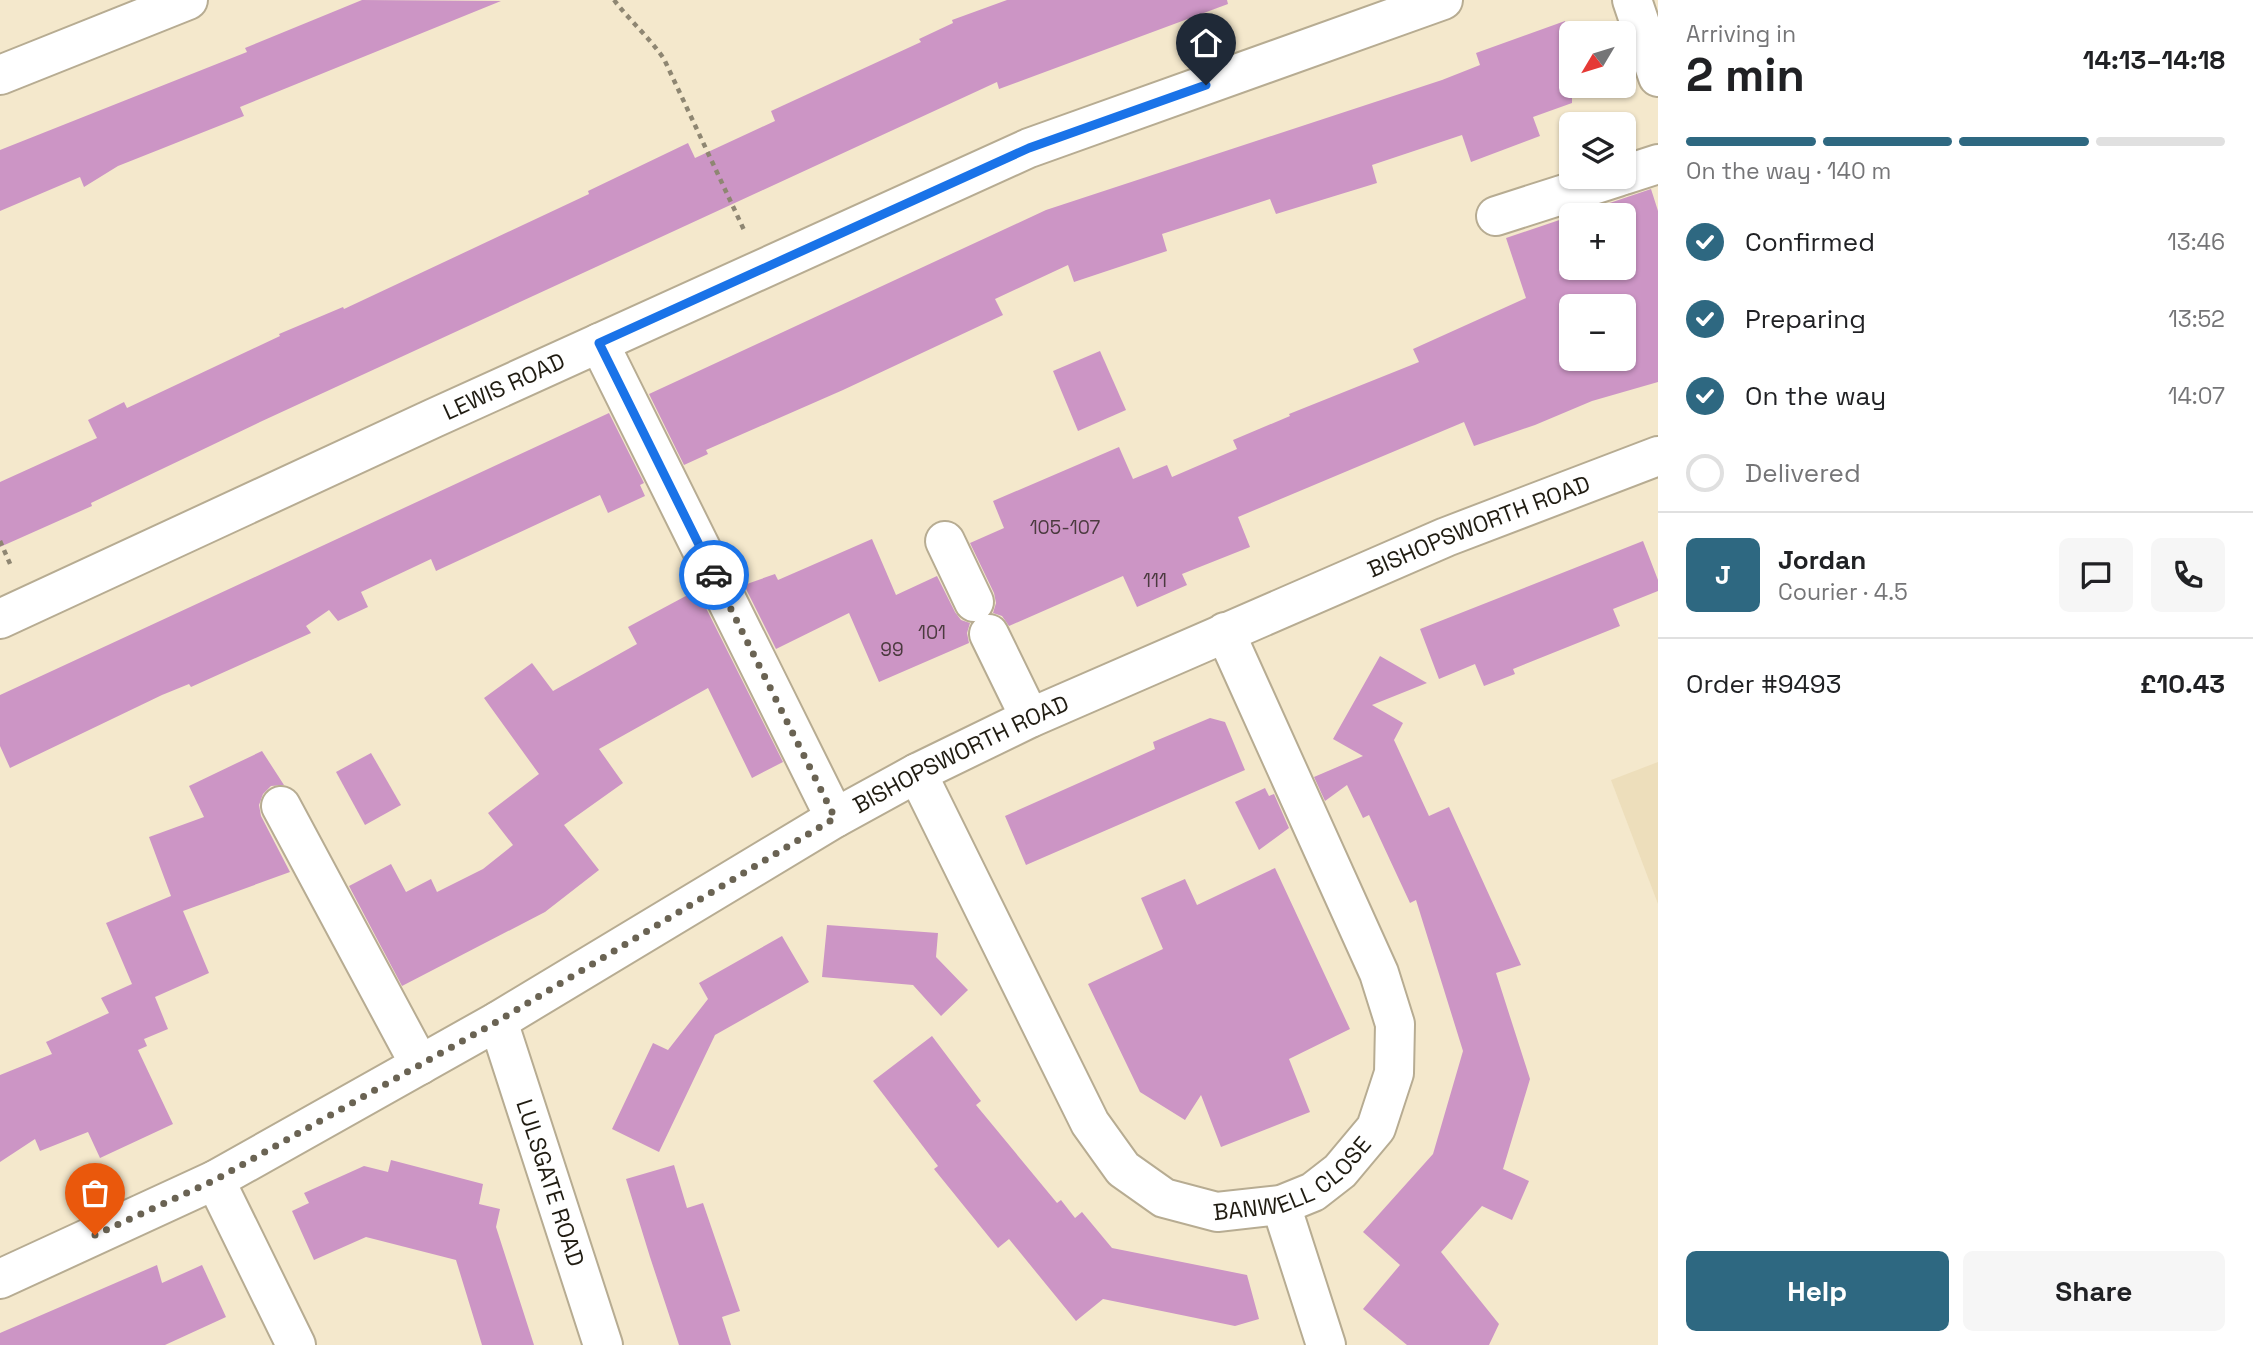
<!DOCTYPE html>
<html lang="en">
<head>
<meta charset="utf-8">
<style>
	:root { --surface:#fff; --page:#f6f6f6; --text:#202124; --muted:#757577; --line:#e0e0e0; --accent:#2e6881 }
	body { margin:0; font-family:"Space Grotesk",sans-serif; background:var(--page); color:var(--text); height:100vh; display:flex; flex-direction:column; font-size:26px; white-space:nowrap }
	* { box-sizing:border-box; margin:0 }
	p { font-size:23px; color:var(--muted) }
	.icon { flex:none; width:38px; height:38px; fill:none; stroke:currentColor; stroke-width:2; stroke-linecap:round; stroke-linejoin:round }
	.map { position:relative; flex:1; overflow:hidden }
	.panel { display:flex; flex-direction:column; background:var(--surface); width:595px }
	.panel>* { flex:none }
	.needle { width:46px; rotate:232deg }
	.fabs { position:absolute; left:1559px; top:21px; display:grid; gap:14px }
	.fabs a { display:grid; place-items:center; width:77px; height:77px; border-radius:10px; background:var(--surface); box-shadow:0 2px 5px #0004; font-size:35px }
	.pin { position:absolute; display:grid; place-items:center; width:60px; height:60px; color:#fff; margin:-72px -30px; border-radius:50% 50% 50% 0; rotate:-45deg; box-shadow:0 0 7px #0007 }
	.pin .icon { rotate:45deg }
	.courier { position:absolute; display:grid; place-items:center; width:70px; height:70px; margin:-35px; border:5px solid #1a73e8; border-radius:50%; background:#fff; color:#222; box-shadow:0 2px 9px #0007 }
	.head em { font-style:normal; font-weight:700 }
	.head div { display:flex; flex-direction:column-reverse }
	.head { display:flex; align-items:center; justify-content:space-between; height:119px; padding:0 28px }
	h1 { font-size:46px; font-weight:700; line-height:52px }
	.bar { display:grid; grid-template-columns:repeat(4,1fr); gap:10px 7px; align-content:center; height:84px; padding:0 28px }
	.bar i { height:9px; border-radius:5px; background:var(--line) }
	.bar .selected { background:var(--accent) }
	.bar p { grid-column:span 4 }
	.line { display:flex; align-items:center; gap:18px; padding:0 28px; border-top:2px solid var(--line) }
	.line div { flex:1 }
	.round { display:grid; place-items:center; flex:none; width:74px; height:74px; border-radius:10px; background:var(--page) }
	ol { padding:0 28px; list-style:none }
	li { display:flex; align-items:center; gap:21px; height:77px }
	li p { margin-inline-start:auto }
	li .icon { padding:7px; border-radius:50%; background:var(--accent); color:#fff; stroke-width:4 }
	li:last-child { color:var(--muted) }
	li i { width:38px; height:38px; border:4px solid var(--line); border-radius:50% }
	.button { display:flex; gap:14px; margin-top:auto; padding:14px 28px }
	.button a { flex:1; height:80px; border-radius:10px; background:var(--accent); color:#fff; font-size:28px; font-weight:700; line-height:80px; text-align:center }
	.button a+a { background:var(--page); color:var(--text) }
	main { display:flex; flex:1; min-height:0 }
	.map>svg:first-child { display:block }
	.built { fill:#eddebb }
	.building { fill:#cc95c5; fill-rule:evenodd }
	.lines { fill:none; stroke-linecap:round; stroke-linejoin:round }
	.minor-casing { stroke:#b7ac92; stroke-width:42 }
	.path { stroke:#8e8672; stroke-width:4.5; stroke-dasharray:5 5; stroke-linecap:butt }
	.minor { stroke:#fff; stroke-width:38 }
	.done { stroke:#6a6353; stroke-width:7; stroke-dasharray:0 12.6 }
	.route { stroke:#1a73e8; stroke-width:9 }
	.labels { text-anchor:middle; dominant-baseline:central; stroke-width:5; stroke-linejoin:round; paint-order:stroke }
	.number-label { font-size:19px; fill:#4b3a3f }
	.street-label { font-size:23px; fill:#201c12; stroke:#fff }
</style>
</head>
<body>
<main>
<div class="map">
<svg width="1658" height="1345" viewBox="0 0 1658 1345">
	<rect width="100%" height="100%" fill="#f4e8cc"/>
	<path class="built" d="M 1658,762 L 1658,904 L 1611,780 Z"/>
	<g class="building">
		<path d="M 362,0 L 501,1 L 240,107 L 244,116 L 118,166 L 84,187 L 80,177 L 0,211 L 0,150 L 247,52 L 245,48 Z"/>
		<path d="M 1007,0 L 1227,0 L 1228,4 L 999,89 L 997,82 L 260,422 L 91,503 L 92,506 L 0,547 L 0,482 L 97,438 L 88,420 L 124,402 L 127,408 L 280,336 L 279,334 L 343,307 L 344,309 L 589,194 L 588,191 L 688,143 L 695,158 L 775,121 L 771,111 L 921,42 L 919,39 L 953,23 L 952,20 Z"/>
		<path d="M 1565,21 L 1572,41 L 1572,103 L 1533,117 L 1540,136 L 1471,162 L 1462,135 L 1372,165 L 1377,183 L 1276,214 L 1270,199 L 1162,234 L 1167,251 L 1074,282 L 1068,265 L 995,299 L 1003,315 L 843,390 L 706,450 L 708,454 L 684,465 L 649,394 L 1046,210 L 1442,80 L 1480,65 L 1476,53 Z"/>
		<path d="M 1651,189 L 1658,211 L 1658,382 L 1592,401 L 1535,425 L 1474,446 L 1464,422 L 1238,517 L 1250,547 L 1182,574 L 1187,585 L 1137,607 L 1123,576 L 1009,626 L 1002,616 L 993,613 L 996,603 L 994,593 L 970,543 L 1004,528 L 993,501 L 1119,447 L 1133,479 L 1167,465 L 1172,477 L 1237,449 L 1233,440 L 1290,416 L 1289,414 L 1419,362 L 1413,349 L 1526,298 L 1506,238 ZM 1572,215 L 1624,215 L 1624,268 L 1572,268 ZM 1572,306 L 1624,306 L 1624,359 L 1572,359 Z"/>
		<path d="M 1100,351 L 1126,410 L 1078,431 L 1053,371 Z"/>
		<path d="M 609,413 L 644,483 L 640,485 L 645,496 L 608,513 L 600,495 L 436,571 L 431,559 L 361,592 L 368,607 L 338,621 L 329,610 L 306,626 L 311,633 L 191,687 L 189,684 L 162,695 L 10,768 L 0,746 L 0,695 Z"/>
		<path d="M 872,539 L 896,595 L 937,576 L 955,612 L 961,620 L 970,623 L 967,633 L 969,643 L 879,682 L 849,613 L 776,649 L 744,585 L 775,574 L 778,580 Z"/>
		<path d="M 1643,541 L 1658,580 L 1658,591 L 1613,609 L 1620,626 L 1513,669 L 1515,674 L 1484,686 L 1475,664 L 1439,679 L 1420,629 Z"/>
		<path d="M 697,590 L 783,762 L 752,778 L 708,688 L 599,749 L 623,783 L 564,825 L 599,870 L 545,912 L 402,986 L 349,886 L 391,864 L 406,892 L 431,879 L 437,892 L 483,869 L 513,845 L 488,813 L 539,774 L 484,698 L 532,663 L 553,691 L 637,644 L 628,627 Z"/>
		<path d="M 1380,656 L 1427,683 L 1372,705 L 1403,723 L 1394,740 L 1429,816 L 1449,807 L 1521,965 L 1496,973 L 1530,1079 L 1503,1169 L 1529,1181 L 1512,1220 L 1482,1206 L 1441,1252 L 1499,1324 L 1489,1345 L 1407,1345 L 1363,1309 L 1400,1265 L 1363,1232 L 1433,1154 L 1463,1051 L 1416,900 L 1410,903 L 1369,815 L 1363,818 L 1347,785 L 1325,801 L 1314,777 L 1363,756 L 1333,739 Z"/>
		<path d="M 1210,718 L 1225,722 L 1245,770 L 1026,865 L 1005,816 L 1155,749 L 1153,742 Z"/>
		<path d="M 262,751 L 284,785 L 271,786 L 263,794 L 259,805 L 261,816 L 290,872 L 183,911 L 209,973 L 155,997 L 168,1029 L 144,1039 L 147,1046 L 138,1050 L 173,1124 L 100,1158 L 88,1132 L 40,1151 L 35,1139 L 0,1162 L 0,1075 L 52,1054 L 46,1042 L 109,1013 L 101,998 L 132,984 L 106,923 L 171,896 L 149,837 L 204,817 L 189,786 Z"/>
		<path d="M 371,753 L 401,805 L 365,825 L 336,772 Z"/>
		<path d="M 1265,788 L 1269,796 L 1274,794 L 1289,828 L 1259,850 L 1235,802 Z"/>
		<path d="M 1275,868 L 1350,1029 L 1289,1059 L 1310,1112 L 1221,1147 L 1201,1095 L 1185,1120 L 1140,1092 L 1088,984 L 1163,949 L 1141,898 L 1185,879 L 1197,905 Z"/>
		<path d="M 827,925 L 938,933 L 936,957 L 968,990 L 941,1016 L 913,985 L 822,977 Z"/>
		<path d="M 782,936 L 809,982 L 715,1035 L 659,1152 L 612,1129 L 653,1043 L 668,1050 L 708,999 L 699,983 Z"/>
		<path d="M 932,1036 L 981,1101 L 976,1105 L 1057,1203 L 1061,1200 L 1075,1218 L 1082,1212 L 1112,1248 L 1247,1275 L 1259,1319 L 1235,1326 L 1103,1299 L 1076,1321 L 1009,1239 L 998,1248 L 934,1169 L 938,1166 L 873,1081 Z"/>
		<path d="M 391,1160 L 483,1184 L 479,1204 L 500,1209 L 496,1227 L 534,1345 L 482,1345 L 456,1260 L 366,1237 L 314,1260 L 292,1211 L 309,1203 L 304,1193 L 364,1166 L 388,1172 Z"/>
		<path d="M 674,1165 L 687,1208 L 703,1203 L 740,1311 L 722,1317 L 731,1345 L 679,1345 L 650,1257 L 626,1179 Z"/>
		<path d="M 157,1265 L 162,1283 L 202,1265 L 226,1317 L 165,1345 L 0,1345 L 0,1333 Z"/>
	</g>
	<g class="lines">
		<defs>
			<g id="minor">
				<path d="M 1632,0 L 1658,77"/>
				<path d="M 0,75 L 188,0"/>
				<path d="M 1624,175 L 1658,164"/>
				<path d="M 1496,216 L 1618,177"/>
				<path d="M 599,343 L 835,818"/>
				<path d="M 945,541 L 974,602"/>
				<path id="s1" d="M 0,619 L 434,418 L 1029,148 L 1443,0"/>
				<path d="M 989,634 L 1030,718"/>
				<path id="s2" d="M 917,773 L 1090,1123 L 1123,1169 L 1164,1198 L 1217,1212 L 1281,1205 L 1313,1192 L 1340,1171 L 1376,1128 L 1394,1073 L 1395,1024 L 1379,973 L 1225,632"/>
				<path d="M 281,806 L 420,1065"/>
				<path id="s3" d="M 498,1021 L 603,1345"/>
				<path d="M 215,1180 L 296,1345"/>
				<path d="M 1281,1205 L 1326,1345"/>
				<path id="s4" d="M 0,1279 L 215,1180 L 498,1021 L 835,818 L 917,773 L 1030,718 L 1446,537 L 1658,456"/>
			</g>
		</defs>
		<use href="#minor" class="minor-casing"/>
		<g class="path">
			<path d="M 614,0 C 630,21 649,37 664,59 L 744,230"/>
			<path d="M 0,541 L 11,566"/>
		</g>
		<use href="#minor" class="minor"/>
	</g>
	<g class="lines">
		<path class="done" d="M 95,1235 L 215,1180 L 498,1021 L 835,818 L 714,575"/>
		<path class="route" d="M 714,575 L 599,343 L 1029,148 L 1206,85"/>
	</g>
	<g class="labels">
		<g class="number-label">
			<text x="1065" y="527">105-107</text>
			<text x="1155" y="580">111</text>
			<text x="932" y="632">101</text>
			<text x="892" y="649">99</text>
		</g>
		<g class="street-label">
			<text stroke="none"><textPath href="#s1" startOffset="555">LEWIS ROAD</textPath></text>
			<text stroke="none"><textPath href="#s4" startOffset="1662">BISHOPSWORTH ROAD</textPath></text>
			<text stroke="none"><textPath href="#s4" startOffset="1096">BISHOPSWORTH ROAD</textPath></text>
			<text stroke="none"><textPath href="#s2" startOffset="637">BANWELL CLOSE</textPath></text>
			<text stroke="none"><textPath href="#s3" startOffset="170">LULSGATE ROAD</textPath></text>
		</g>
	</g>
</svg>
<div class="fabs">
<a><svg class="needle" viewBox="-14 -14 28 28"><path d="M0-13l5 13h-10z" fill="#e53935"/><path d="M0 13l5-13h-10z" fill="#757577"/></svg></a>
<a><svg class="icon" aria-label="layers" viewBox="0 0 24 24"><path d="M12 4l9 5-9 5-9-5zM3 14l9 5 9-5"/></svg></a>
<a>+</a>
<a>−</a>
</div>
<div class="pin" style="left:95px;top:1235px;background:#ea580c"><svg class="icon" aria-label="bag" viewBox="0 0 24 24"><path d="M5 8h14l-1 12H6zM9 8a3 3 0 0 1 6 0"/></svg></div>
<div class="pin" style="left:1206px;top:85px;background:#1f2937"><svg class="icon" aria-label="home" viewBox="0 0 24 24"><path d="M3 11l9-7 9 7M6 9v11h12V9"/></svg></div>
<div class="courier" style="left:714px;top:575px"><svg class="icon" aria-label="car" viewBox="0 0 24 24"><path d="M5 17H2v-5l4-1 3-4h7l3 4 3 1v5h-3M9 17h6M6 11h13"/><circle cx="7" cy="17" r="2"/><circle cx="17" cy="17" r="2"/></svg></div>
</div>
<section class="panel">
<div class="head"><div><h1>2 min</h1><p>Arriving in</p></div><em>14:13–14:18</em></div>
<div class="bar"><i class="selected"></i><i class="selected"></i><i class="selected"></i><i></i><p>On the way · 140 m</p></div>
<ol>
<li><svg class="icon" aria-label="check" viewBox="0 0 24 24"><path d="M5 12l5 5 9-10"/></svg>Confirmed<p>13:46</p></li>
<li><svg class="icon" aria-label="check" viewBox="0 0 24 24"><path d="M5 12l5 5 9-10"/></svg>Preparing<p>13:52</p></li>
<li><svg class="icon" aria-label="check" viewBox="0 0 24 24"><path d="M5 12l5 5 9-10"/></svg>On the way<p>14:07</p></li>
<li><i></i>Delivered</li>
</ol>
<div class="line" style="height:126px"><b class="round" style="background:var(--accent);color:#fff">J</b><div><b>Jordan</b><p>Courier · 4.5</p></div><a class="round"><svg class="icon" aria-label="chat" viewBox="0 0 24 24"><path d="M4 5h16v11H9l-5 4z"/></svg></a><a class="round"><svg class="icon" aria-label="phone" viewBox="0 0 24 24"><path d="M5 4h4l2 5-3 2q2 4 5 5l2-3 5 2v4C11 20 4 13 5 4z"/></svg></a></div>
<div class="line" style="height:91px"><div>Order #9493</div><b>£10.43</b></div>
<div class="button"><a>Help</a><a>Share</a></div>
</section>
</main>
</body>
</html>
